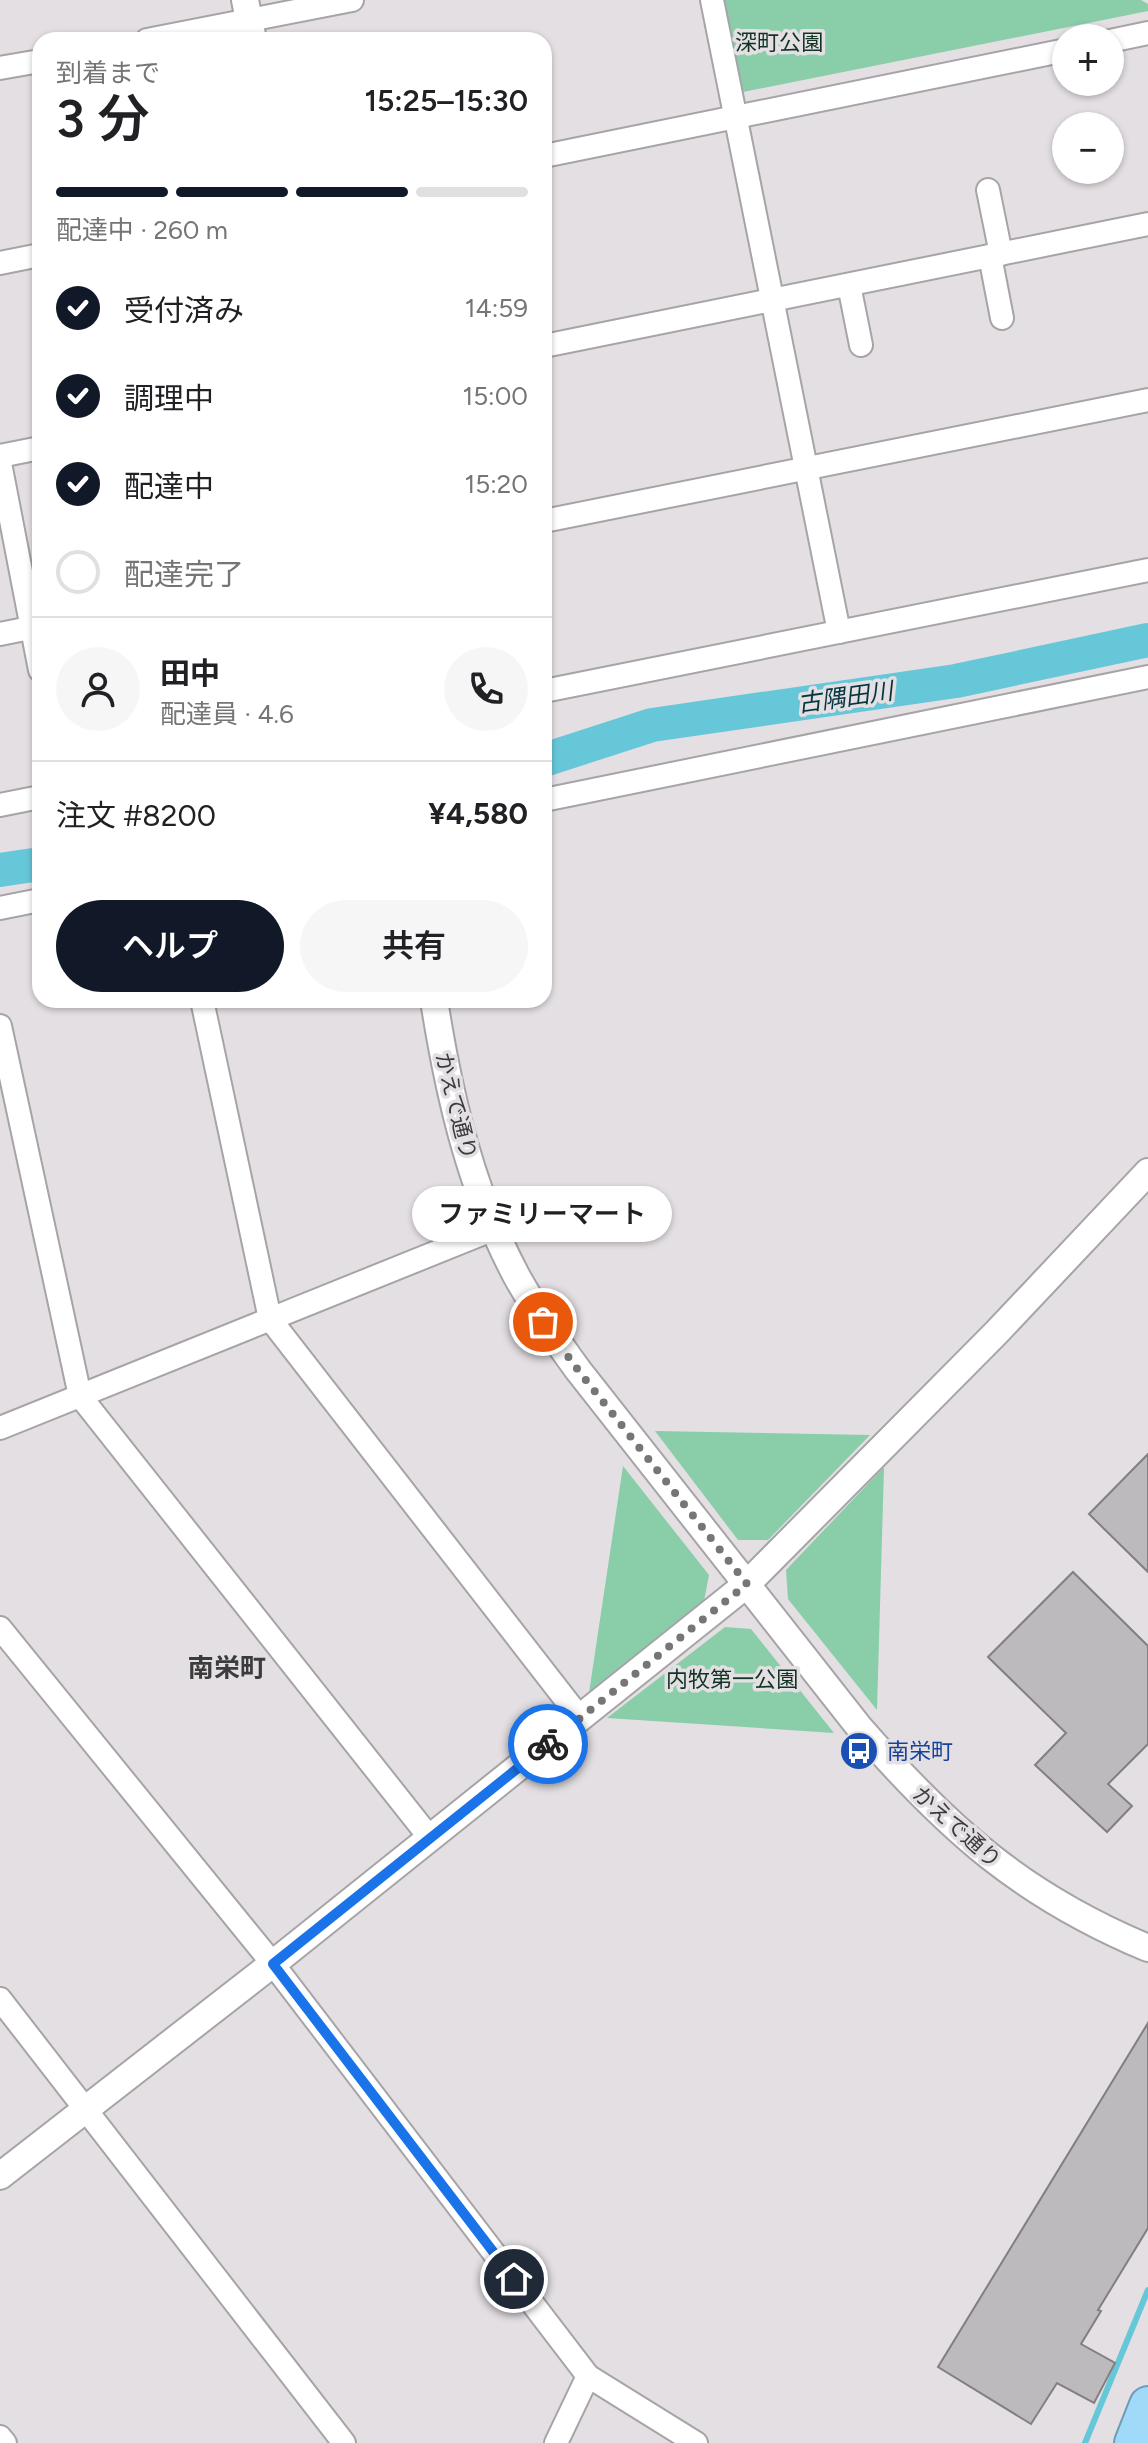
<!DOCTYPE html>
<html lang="ja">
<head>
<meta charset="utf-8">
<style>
	:root { --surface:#fff; --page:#f6f6f6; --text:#202124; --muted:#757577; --line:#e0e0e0; --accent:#111827 }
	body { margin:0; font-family:Figtree,"Noto Sans JP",sans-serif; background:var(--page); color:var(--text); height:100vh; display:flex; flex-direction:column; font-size:30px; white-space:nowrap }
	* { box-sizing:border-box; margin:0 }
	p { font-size:26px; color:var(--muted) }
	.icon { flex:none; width:44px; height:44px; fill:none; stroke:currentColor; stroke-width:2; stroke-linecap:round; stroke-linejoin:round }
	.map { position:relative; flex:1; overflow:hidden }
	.details { position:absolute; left:32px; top:32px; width:520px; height:976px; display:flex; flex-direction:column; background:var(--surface); border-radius:24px; box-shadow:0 2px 6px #0004 }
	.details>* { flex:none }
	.tools { position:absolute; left:1052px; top:24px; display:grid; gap:16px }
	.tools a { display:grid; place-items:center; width:72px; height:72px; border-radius:50%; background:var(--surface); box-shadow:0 2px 6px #0004; font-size:40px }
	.pin { position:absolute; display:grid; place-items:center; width:68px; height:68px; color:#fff; margin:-34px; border:4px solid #fff; border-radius:50%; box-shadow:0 2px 8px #0007 }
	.courier { position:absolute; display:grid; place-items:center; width:80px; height:80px; margin:-40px; border:6px solid #1a73e8; border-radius:50%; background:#fff; color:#222; box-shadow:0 2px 10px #0007 }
	.bubble { position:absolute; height:56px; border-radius:28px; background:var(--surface); box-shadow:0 2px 6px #0004; font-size:26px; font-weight:600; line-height:56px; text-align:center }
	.summary em { font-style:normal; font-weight:600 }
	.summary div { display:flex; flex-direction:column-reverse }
	.summary { display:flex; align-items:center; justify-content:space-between; height:136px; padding:0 24px }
	h1 { font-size:52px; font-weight:600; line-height:60px }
	.bar { display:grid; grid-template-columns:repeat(4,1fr); gap:12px 8px; align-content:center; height:96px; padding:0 24px }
	.bar i { height:10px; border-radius:6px; background:var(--line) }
	.bar .selected { background:var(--accent) }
	.bar p { grid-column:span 4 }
	.line { display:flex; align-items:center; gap:20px; padding:0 24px; border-top:2px solid var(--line) }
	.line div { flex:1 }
	.round { display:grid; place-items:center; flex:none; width:84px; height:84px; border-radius:42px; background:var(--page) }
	ol { padding:0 24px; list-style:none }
	li { display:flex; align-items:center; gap:24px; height:88px }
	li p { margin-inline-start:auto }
	li .icon { padding:8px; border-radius:50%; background:var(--accent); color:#fff; stroke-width:4 }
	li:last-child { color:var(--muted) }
	li i { width:44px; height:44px; border:4px solid var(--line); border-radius:50% }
	.cta { display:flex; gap:16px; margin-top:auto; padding:16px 24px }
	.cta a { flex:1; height:92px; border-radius:48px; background:var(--accent); color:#fff; font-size:32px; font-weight:600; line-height:92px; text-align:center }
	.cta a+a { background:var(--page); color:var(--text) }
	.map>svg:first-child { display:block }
	.green { fill:#89cda9 }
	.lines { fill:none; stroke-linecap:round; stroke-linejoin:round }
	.stream { stroke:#66c7d9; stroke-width:6 }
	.river { stroke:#66c7d9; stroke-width:34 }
	.building { fill:#bdbabe; stroke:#827f83; stroke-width:2 }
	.minor-casing { stroke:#a7a4a7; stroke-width:26 }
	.tertiary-casing { stroke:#a7a4a7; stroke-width:30 }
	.trunk-casing { stroke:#6e9cb5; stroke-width:40 }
	.minor { stroke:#fff; stroke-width:22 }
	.tertiary { stroke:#fff; stroke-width:26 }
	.trunk { stroke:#a0daf8; stroke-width:36 }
	.done { stroke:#777577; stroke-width:8; stroke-dasharray:0 14.4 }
	.route { stroke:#1a73e8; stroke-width:10 }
	.labels { text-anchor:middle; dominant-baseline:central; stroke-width:7; stroke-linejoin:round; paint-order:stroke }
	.park-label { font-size:22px; fill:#113323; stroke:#e3dfe3 }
	.street-label { font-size:22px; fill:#3d3c3d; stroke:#e3dfe3 }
	.transit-label { font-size:22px; fill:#164399; stroke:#e3dfe3; text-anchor:start }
	.water-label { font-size:24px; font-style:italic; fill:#05353d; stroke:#e3dfe3 }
	.quarter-label { font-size:26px; font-weight:bold; fill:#3d3c3d; stroke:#e3dfe3 }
</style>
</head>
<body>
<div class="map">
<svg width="1148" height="2443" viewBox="0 0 1148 2443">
	<rect width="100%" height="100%" fill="#e3dfe3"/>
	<g class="green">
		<path d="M 722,0 L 1141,0 L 1148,4 L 1148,11 L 743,92 Z"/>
		<path d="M 655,1431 L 870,1435 L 768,1540 L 738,1540 Z"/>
		<path d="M 623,1466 L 709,1575 L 704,1601 L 589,1693 Z"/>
		<path d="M 884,1467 L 877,1710 L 788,1599 L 786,1570 Z"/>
		<path d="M 725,1627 L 751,1629 L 834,1733 L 607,1718 Z"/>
	</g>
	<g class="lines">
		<path class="stream" d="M 1085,2443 L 1148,2290"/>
		<g class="river">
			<path d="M 544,760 L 652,725 L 956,681 L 1148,640"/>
			<path d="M 0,870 L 40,864"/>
		</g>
	</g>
	<g class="building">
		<path d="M 1148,1454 L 1148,1572 L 1089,1514 Z"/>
		<path d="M 1073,1572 L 1148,1646 L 1148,1744 L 1108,1784 L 1132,1806 L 1107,1832 L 1035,1765 L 1066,1733 L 988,1657 Z"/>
		<path d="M 1148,2023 L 1148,2228 L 1098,2310 L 1101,2311 L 1081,2344 L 1115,2363 L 1094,2403 L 1057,2383 L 1031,2424 L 938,2367 Z"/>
	</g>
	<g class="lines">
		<defs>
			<g id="minor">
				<path d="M 712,0 L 839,632"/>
				<path d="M 147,40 L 352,0"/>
				<path d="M 1110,41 L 1148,33"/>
				<path d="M 0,68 L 40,61"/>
				<path d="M 544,156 L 1066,50"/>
				<path d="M 988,190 L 1001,254"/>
				<path d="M 990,256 L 1002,318"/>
				<path d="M 0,263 L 40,255"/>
				<path d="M 849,285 L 861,345"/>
				<path d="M 544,346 L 1148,224"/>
				<path d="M 0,456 L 40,448"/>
				<path d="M 0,463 L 40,670"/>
				<path d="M 544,521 L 1148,400"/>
				<path d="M 0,634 L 40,626"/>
				<path d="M 544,691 L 1148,570"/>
				<path d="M 544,800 L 1148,677"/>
				<path d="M 0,805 L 40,797"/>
				<path d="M 0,908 L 40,900"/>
				<path d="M 202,1000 L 270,1319 L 580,1718"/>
				<path d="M 0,1026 L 80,1396 L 430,1838"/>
				<path d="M 0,1428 L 494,1229"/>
				<path d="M 0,1628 L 273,1964 L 588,2376 L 696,2443"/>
				<path d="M 0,1999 L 344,2443"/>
				<path d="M 0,2437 L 5,2443"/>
				<path d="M 556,2443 L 588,2376"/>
			</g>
			<g id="tertiary">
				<path d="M 245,0 L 253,40"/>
				<path d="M 434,1000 C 449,1096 471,1191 517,1277 C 535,1309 556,1340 578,1370 L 859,1727 C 948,1829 1021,1895 1148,1948"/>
				<path d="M 0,2176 L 280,1958 L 747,1584 L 996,1333 L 1148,1172"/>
			</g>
			<path id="trunk" d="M 1133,2443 L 1148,2405"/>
		</defs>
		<use href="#minor" class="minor-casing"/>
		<use href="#tertiary" class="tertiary-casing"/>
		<use href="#trunk" class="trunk-casing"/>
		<use href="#minor" class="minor"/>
		<use href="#tertiary" class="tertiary"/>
		<use href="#trunk" class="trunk"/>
	</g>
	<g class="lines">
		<path class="done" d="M 543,1322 L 578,1370 L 747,1584 L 548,1744"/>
		<path class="route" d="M 514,2279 L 273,1964 L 548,1744"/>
	</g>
	<defs>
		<symbol id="bus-disc" viewBox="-11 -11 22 22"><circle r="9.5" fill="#1a4fb4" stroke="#e3dfe3"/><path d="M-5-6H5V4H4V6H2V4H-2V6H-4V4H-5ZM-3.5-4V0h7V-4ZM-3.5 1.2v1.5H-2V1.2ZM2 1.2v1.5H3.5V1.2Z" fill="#fff"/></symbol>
	</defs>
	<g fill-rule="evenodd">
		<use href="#bus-disc" x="837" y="1729" width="44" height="44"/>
	</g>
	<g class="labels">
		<g class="park-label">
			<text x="779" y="42">深町公園</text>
			<text x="732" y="1679">内牧第一公園</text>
		</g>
		<g class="street-label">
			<text transform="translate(456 1106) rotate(76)">かえで通り</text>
			<text transform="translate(957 1827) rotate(42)">かえで通り</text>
		</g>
		<g class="transit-label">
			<text x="887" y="1751">南栄町</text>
		</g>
		<g class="water-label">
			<text transform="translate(845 697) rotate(-8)">古隅田川</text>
		</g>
		<g class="quarter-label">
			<text x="227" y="1668">南栄町</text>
		</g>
	</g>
</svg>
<div class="tools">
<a>+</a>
<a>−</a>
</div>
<div class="pin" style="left:543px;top:1322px;background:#ea580c"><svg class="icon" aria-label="bag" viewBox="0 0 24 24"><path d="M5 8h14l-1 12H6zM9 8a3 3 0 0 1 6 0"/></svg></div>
<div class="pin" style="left:514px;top:2279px;background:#1f2937"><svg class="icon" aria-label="home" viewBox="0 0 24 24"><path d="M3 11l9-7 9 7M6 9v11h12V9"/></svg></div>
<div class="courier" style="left:548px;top:1744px"><svg class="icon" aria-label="bike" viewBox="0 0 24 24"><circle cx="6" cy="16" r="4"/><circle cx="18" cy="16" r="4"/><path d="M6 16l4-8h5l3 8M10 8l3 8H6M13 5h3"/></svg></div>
<div class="bubble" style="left:412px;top:1186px;width:260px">ファミリーマート</div>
<section class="details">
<div class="summary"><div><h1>3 分</h1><p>到着まで</p></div><em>15:25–15:30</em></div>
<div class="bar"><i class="selected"></i><i class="selected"></i><i class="selected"></i><i></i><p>配達中 · 260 m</p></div>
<ol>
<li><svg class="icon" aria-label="check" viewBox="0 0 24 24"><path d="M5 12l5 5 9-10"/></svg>受付済み<p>14:59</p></li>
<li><svg class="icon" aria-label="check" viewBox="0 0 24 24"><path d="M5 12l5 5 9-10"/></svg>調理中<p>15:00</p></li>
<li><svg class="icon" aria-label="check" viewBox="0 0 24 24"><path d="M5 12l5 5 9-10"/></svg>配達中<p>15:20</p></li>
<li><i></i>配達完了</li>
</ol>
<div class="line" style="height:144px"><a class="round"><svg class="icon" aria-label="person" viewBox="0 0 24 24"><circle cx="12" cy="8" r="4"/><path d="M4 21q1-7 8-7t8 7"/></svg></a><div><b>田中</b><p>配達員 · 4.6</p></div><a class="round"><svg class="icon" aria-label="phone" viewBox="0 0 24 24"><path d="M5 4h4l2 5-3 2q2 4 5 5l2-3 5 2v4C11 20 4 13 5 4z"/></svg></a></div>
<div class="line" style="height:104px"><div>注文 #8200</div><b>¥4,580</b></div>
<div class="cta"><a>ヘルプ</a><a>共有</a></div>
</section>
</div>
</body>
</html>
